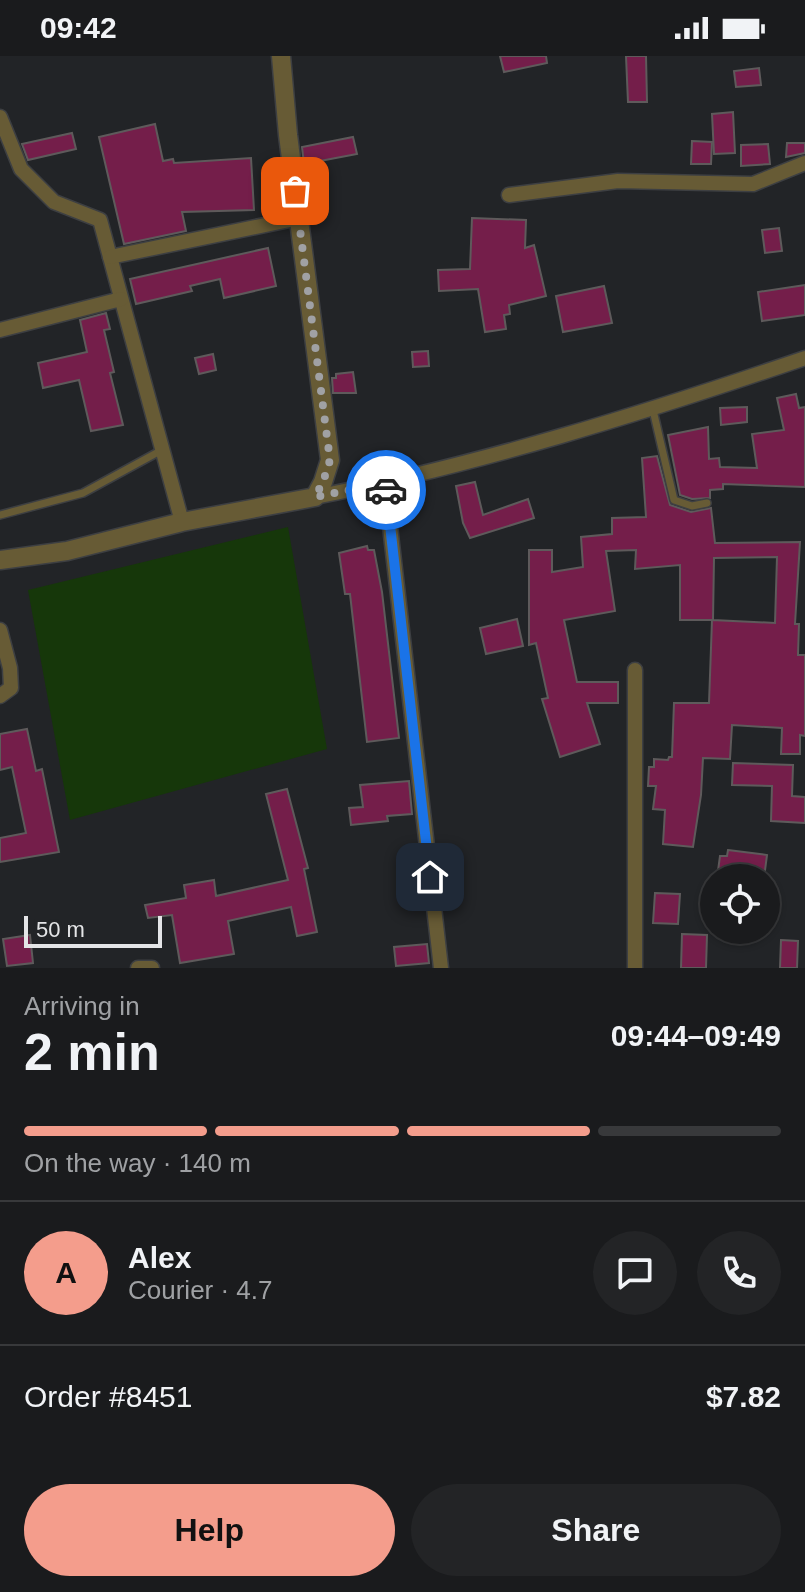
<!DOCTYPE html>
<html lang="en">
<head>
<meta charset="utf-8">
<style>
	:root { --surface:#1a1b1d; --page:#232426; --text:#f1f3f6; --muted:#9fa1a4; --line:#38393b; --accent:#f49d8c }
	body { margin:0; font-family:Helvetica,sans-serif; background:var(--page); color:var(--text); height:100vh; display:flex; flex-direction:column; font-size:30px; white-space:nowrap }
	* { box-sizing:border-box; margin:0 }
	p { font-size:26px; color:var(--muted) }
	.icon { flex:none; width:44px; height:44px; fill:none; stroke:currentColor; stroke-width:2; stroke-linecap:round; stroke-linejoin:round }
	.map { position:relative; height:912px; overflow:hidden }
	.details { display:flex; flex-direction:column; background:var(--surface); flex:1 }
	.details>* { flex:none }
	.buttons { position:absolute; left:700px; top:808px; display:grid; gap:16px }
	.buttons a { display:grid; place-items:center; width:80px; height:80px; border-radius:50%; background:var(--surface); box-shadow:0 2px 6px #0004,0 0 0 2px var(--line); font-size:40px }
	.scale { position:absolute; left:24px; bottom:20px; width:138px; box-sizing:border-box; padding-left:8px; border:4px solid #e4e5e7; border-top:0; font-size:22px; line-height:28px; white-space:nowrap; color:#e4e5e7; -webkit-text-stroke:6px #222427; paint-order:stroke }
	.pin { position:absolute; display:grid; place-items:center; width:68px; height:68px; color:#fff; margin:-34px; border-radius:16px; box-shadow:0 4px 12px #0006 }
	.courier { position:absolute; display:grid; place-items:center; width:80px; height:80px; margin:-40px; border:6px solid #1a73e8; border-radius:50%; background:#fff; color:#222; box-shadow:0 2px 10px #0007 }
	.head em { font-style:normal; font-weight:800 }
	.head div { display:flex; flex-direction:column-reverse }
	.head { display:flex; align-items:center; justify-content:space-between; height:136px; padding:0 24px }
	h1 { font-size:52px; font-weight:800; line-height:60px }
	.bar { display:grid; grid-template-columns:repeat(4,1fr); gap:12px 8px; align-content:center; height:96px; padding:0 24px }
	.bar i { height:10px; border-radius:6px; background:var(--line) }
	.bar .current { background:var(--accent) }
	.bar p { grid-column:span 4 }
	.line { display:flex; align-items:center; gap:20px; padding:0 24px; border-top:2px solid var(--line) }
	.line div { flex:1 }
	.round { display:grid; place-items:center; flex:none; width:84px; height:84px; border-radius:42px; background:var(--page) }
	.button { display:flex; gap:16px; margin-top:auto; padding:16px 24px }
	.button a { flex:1; height:92px; border-radius:48px; background:var(--accent); color:#111; font-size:32px; font-weight:800; line-height:92px; text-align:center }
	.button a+a { background:var(--page); color:var(--text) }
	.status { display:flex; justify-content:space-between; align-items:center; height:56px; padding:0 40px; background:var(--surface); direction:ltr }
	.status svg { height:22px; fill:currentColor }
	.map>svg:first-child { display:block }
	.green { fill:#16370a }
	.building { fill:#741e4a; stroke:#5e5a5b; stroke-width:2; fill-rule:evenodd }
	.lines { fill:none; stroke-linecap:round; stroke-linejoin:round }
	.service-casing { stroke:#3d3f42; stroke-width:10 }
	.minor-casing { stroke:#3d3f42; stroke-width:17 }
	.tertiary-casing { stroke:#3d3f42; stroke-width:21 }
	.service { stroke:#675b35; stroke-width:7 }
	.minor { stroke:#675b35; stroke-width:14 }
	.tertiary { stroke:#675b35; stroke-width:18 }
	.done { stroke:#a0a1a4; stroke-width:8; stroke-dasharray:0 14.4 }
	.route { stroke:#1a73e8; stroke-width:10 }
</style>
</head>
<body>
<div class="status"><b>09:42</b><svg viewBox="0 0 49 12"><path d="M0 12V9h3v3zM5 12V6h3v6zM10 12V3h3v9zM15 12V0h3v12zM26 1h20v11H26zM47 4h2v5h-2z"/></svg></div>
<div class="map">
<svg width="805" height="912" viewBox="0 0 805 912">
	<rect width="100%" height="100%" fill="#222427"/>
	<path class="green" d="M 288,471 L 327,693 L 70,764 L 28,534 Z"/>
	<g class="building">
		<path d="M 500,0 L 546,0 L 547,7 L 504,16 Z"/>
		<path d="M 626,0 L 646,0 L 647,46 L 628,46 Z"/>
		<path d="M 759,12 L 761,29 L 736,31 L 734,15 Z"/>
		<path d="M 733,56 L 735,97 L 714,98 L 712,58 Z"/>
		<path d="M 155,68 L 163,105 L 173,103 L 174,107 L 251,102 L 254,154 L 182,156 L 186,175 L 124,188 L 99,81 Z"/>
		<path d="M 72,77 L 76,93 L 28,104 L 22,88 Z"/>
		<path d="M 353,81 L 357,98 L 304,108 L 302,91 Z"/>
		<path d="M 692,85 L 712,86 L 711,108 L 691,108 Z"/>
		<path d="M 787,87 L 805,87 L 805,97 L 786,101 Z"/>
		<path d="M 768,88 L 770,108 L 741,110 L 741,89 Z"/>
		<path d="M 472,162 L 526,164 L 525,192 L 534,189 L 546,240 L 509,249 L 510,258 L 504,259 L 506,273 L 485,276 L 478,233 L 439,235 L 438,214 L 470,213 Z"/>
		<path d="M 779,172 L 782,195 L 765,197 L 762,174 Z"/>
		<path d="M 268,192 L 276,230 L 224,242 L 220,223 L 190,230 L 192,235 L 136,248 L 130,223 Z"/>
		<path d="M 805,229 L 805,259 L 762,265 L 758,236 Z"/>
		<path d="M 604,230 L 612,267 L 563,276 L 556,240 Z"/>
		<path d="M 106,257 L 110,273 L 104,274 L 114,316 L 110,317 L 123,369 L 91,375 L 79,324 L 43,332 L 38,307 L 87,296 L 80,264 Z"/>
		<path d="M 428,295 L 429,310 L 413,311 L 412,296 Z"/>
		<path d="M 213,298 L 216,314 L 199,318 L 195,302 Z"/>
		<path d="M 353,316 L 356,337 L 333,337 L 332,322 L 336,322 L 336,318 Z"/>
		<path d="M 796,338 L 799,352 L 805,351 L 805,431 L 723,428 L 723,433 L 710,434 L 710,442 L 692,443 L 680,439 L 668,379 L 708,371 L 709,403 L 719,402 L 720,411 L 757,412 L 752,378 L 784,374 L 777,342 Z"/>
		<path d="M 747,351 L 747,366 L 721,369 L 720,352 Z"/>
		<path d="M 657,400 L 670,449 L 691,456 L 711,452 L 715,487 L 800,486 L 795,568 L 799,568 L 798,599 L 805,599 L 805,680 L 800,679 L 800,698 L 781,698 L 782,672 L 732,669 L 730,703 L 703,702 L 701,739 L 693,791 L 663,788 L 665,754 L 653,753 L 656,730 L 648,730 L 649,711 L 654,711 L 654,703 L 668,704 L 669,701 L 672,701 L 674,647 L 709,647 L 712,564 L 680,564 L 680,509 L 635,513 L 636,494 L 606,495 L 615,555 L 564,564 L 577,626 L 618,626 L 618,647 L 587,647 L 600,688 L 560,701 L 542,643 L 548,642 L 536,587 L 529,589 L 529,494 L 552,494 L 552,516 L 583,511 L 581,481 L 612,478 L 612,462 L 646,461 L 642,402 ZM 777,501 L 775,567 L 713,564 L 714,502 Z"/>
		<path d="M 475,426 L 483,459 L 528,443 L 534,462 L 470,482 L 463,467 L 456,430 Z"/>
		<path d="M 367,490 L 368,494 L 374,494 L 382,536 L 399,682 L 367,686 L 350,538 L 345,538 L 339,497 Z"/>
		<path d="M 517,563 L 523,590 L 486,598 L 480,572 Z"/>
		<path d="M 27,673 L 36,715 L 42,713 L 59,796 L 0,806 L 0,782 L 26,777 L 12,711 L 0,714 L 0,678 Z"/>
		<path d="M 733,707 L 793,709 L 792,740 L 805,741 L 805,767 L 771,765 L 772,730 L 732,729 Z"/>
		<path d="M 409,725 L 412,758 L 387,760 L 388,765 L 351,769 L 349,752 L 363,751 L 360,729 Z"/>
		<path d="M 287,733 L 308,812 L 304,813 L 317,876 L 297,880 L 291,851 L 228,865 L 234,898 L 180,907 L 172,859 L 148,862 L 145,849 L 186,842 L 184,829 L 214,824 L 216,840 L 288,824 L 266,738 Z"/>
		<path d="M 728,794 L 767,799 L 764,822 L 717,822 L 720,800 L 727,800 Z"/>
		<path d="M 655,837 L 680,838 L 678,868 L 653,867 Z"/>
		<path d="M 682,878 L 707,879 L 706,912 L 681,912 Z"/>
		<path d="M 30,879 L 33,907 L 7,910 L 3,883 Z"/>
		<path d="M 781,884 L 798,885 L 797,912 L 780,912 Z"/>
		<path d="M 427,888 L 429,907 L 396,910 L 394,891 Z"/>
	</g>
	<g class="lines">
		<defs>
			<g id="service">
				<path d="M 653,354 L 674,444 L 692,450 L 707,447"/>
				<path d="M 0,459 L 83,437 L 162,394"/>
			</g>
			<g id="minor">
				<path d="M 0,61 L 21,113 L 54,146 L 100,164 L 182,466"/>
				<path d="M 509,139 L 618,125 L 753,128 L 805,107"/>
				<path d="M 110,201 L 299,162"/>
				<path d="M 0,274 L 121,243"/>
				<path d="M 385,427 L 441,912"/>
				<path d="M 315,441 C 481,408 644,357 805,302"/>
				<path d="M 0,574 L 10,612 L 11,632 L 0,640"/>
				<path d="M 635,614 L 635,912"/>
				<path d="M 138,912 L 152,912"/>
			</g>
			<path id="tertiary" d="M 0,504 L 67,495 L 182,466 L 315,441 L 323,426 L 330,404 L 288,79 L 281,0"/>
		</defs>
		<use href="#service" class="service-casing"/>
		<use href="#minor" class="minor-casing"/>
		<use href="#tertiary" class="tertiary-casing"/>
		<use href="#service" class="service"/>
		<use href="#minor" class="minor"/>
		<use href="#tertiary" class="tertiary"/>
	</g>
	<g class="lines">
		<path class="done" d="M 295,135 L 330,404 L 323,426 L 315,441 L 385,427 L 386,434"/>
		<path class="route" d="M 386,434 L 430,821"/>
	</g>
</svg>
<div class="buttons">
<a><svg class="icon" aria-label="locate" viewBox="0 0 24 24"><circle cx="12" cy="12" r="6"/><path d="M12 2v4M12 18v4M2 12h4M18 12h4"/></svg></a>
</div>
<div class="scale">50 m</div>
<div class="pin" style="left:295px;top:135px;background:#ea580c"><svg class="icon" aria-label="bag" viewBox="0 0 24 24"><path d="M5 8h14l-1 12H6zM9 8a3 3 0 0 1 6 0"/></svg></div>
<div class="pin" style="left:430px;top:821px;background:#1f2937"><svg class="icon" aria-label="home" viewBox="0 0 24 24"><path d="M3 11l9-7 9 7M6 9v11h12V9"/></svg></div>
<div class="courier" style="left:386px;top:434px"><svg class="icon" aria-label="car" viewBox="0 0 24 24"><path d="M5 17H2v-5l4-1 3-4h7l3 4 3 1v5h-3M9 17h6M6 11h13"/><circle cx="7" cy="17" r="2"/><circle cx="17" cy="17" r="2"/></svg></div>
</div>
<section class="details">
<div class="head"><div><h1>2 min</h1><p>Arriving in</p></div><em>09:44–09:49</em></div>
<div class="bar"><i class="current"></i><i class="current"></i><i class="current"></i><i></i><p>On the way · 140 m</p></div>
<div class="line" style="height:144px"><b class="round" style="background:var(--accent);color:#111">A</b><div><b>Alex</b><p>Courier · 4.7</p></div><a class="round"><svg class="icon" aria-label="chat" viewBox="0 0 24 24"><path d="M4 5h16v11H9l-5 4z"/></svg></a><a class="round"><svg class="icon" aria-label="phone" viewBox="0 0 24 24"><path d="M5 4h4l2 5-3 2q2 4 5 5l2-3 5 2v4C11 20 4 13 5 4z"/></svg></a></div>
<div class="line" style="height:104px"><div>Order #8451</div><b>$7.82</b></div>
<div class="button"><a>Help</a><a>Share</a></div>
</section>
</body>
</html>
